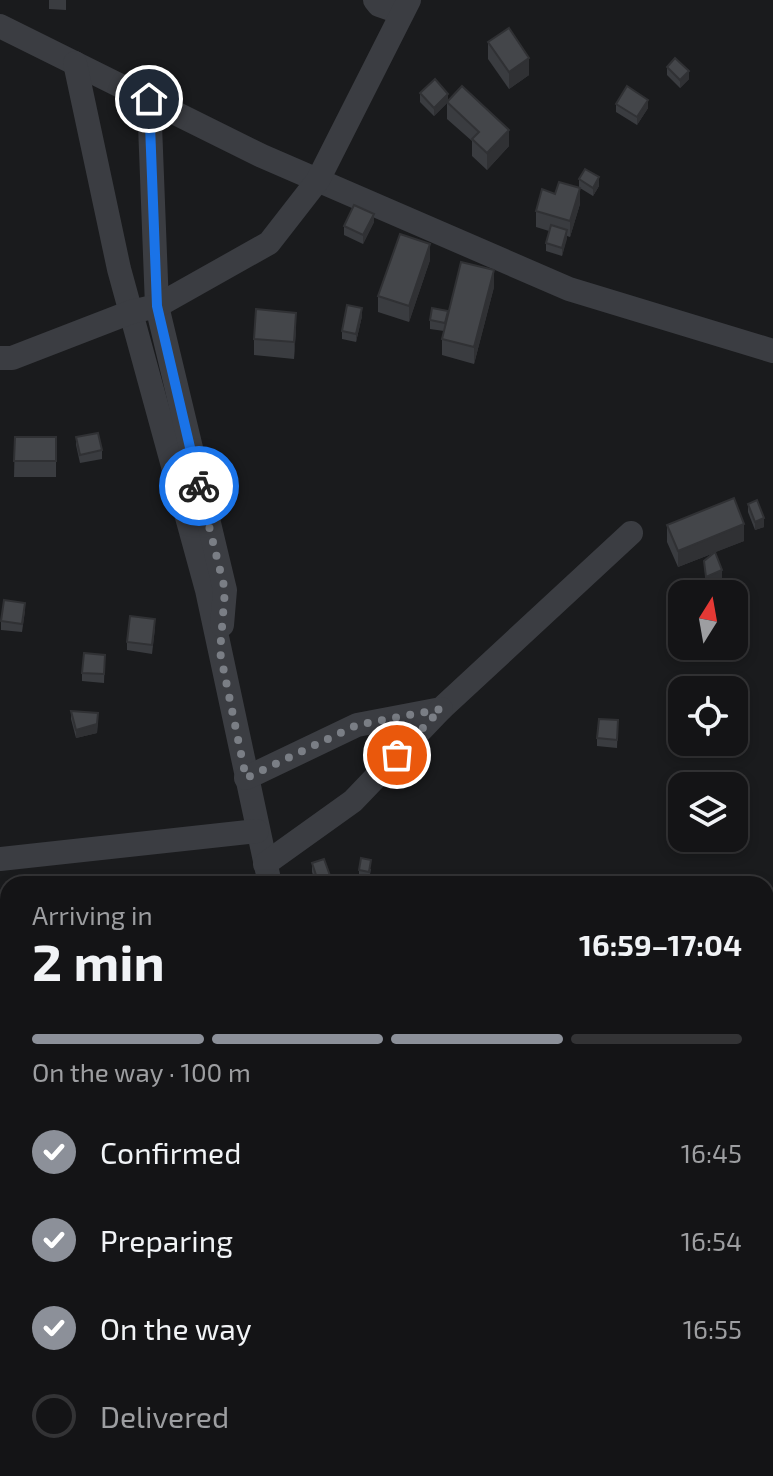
<!DOCTYPE html>
<html lang="en">
<head>
<meta charset="utf-8">
<style>
	:root { --surface:#141416; --page:#212123; --text:#f1f3f6; --muted:#9d9ea1; --line:#333335; --accent:#8c9099 }
	body { margin:0; font-family:"Exo 2",sans-serif; background:var(--page); color:var(--text); height:100vh; display:flex; flex-direction:column; font-size:30px; white-space:nowrap }
	* { box-sizing:border-box; margin:0 }
	p { font-size:26px; color:var(--muted) }
	.icon { flex:none; width:44px; height:44px; fill:none; stroke:currentColor; stroke-width:2; stroke-linecap:round; stroke-linejoin:round }
	.map { position:relative; flex:1; overflow:hidden }
	.details { position:absolute; left:0px; top:876px; width:774px; height:600px; display:flex; flex-direction:column; background:var(--surface); border-radius:24px 24px 0 0; box-shadow:0 4px 12px #0003,0 0 0 2px var(--line) }
	.details>* { flex:none }
	.needle { width:52px; rotate:11deg }
	.fabs { position:absolute; left:668px; top:580px; display:grid; gap:16px }
	.fabs a { display:grid; place-items:center; width:80px; height:80px; border-radius:16px; background:var(--surface); box-shadow:0 4px 12px #0003,0 0 0 2px var(--line); font-size:40px }
	.pin { position:absolute; display:grid; place-items:center; width:68px; height:68px; color:#fff; margin:-34px; border:4px solid #fff; border-radius:50%; box-shadow:0 2px 8px #0007 }
	.courier { position:absolute; display:grid; place-items:center; width:80px; height:80px; margin:-40px; border:6px solid #1a73e8; border-radius:50%; background:#fff; color:#222; box-shadow:0 2px 10px #0007 }
	.overview em { font-style:normal; font-weight:700 }
	.overview div { display:flex; flex-direction:column-reverse }
	.overview { display:flex; align-items:center; justify-content:space-between; height:136px; padding:0 32px }
	h1 { font-size:52px; font-weight:700; line-height:60px }
	.bar { display:grid; grid-template-columns:repeat(4,1fr); gap:12px 8px; align-content:center; height:96px; padding:0 32px }
	.bar i { height:10px; border-radius:6px; background:var(--line) }
	.bar .selected { background:var(--accent) }
	.bar p { grid-column:span 4 }
	ol { padding:0 32px; list-style:none }
	li { display:flex; align-items:center; gap:24px; height:88px }
	li p { margin-inline-start:auto }
	li .icon { padding:8px; border-radius:50%; background:var(--accent); color:#fff; stroke-width:4 }
	li:last-child { color:var(--muted) }
	li i { width:44px; height:44px; border:4px solid var(--line); border-radius:50% }
	.map>svg:first-child { display:block }
	.lines { fill:none; stroke-linecap:round; stroke-linejoin:round }
	.street { stroke:#3b3d42; stroke-width:24 }
	.wall { fill:#3a3c40 }
	.shaded-wall { fill:#303134 }
	.building { fill:#44464a; stroke:#303134; stroke-width:2 }
	.done { stroke:#7a7e85; stroke-width:8; stroke-dasharray:0 14.4 }
	.route { stroke:#1a73e8; stroke-width:10 }
</style>
</head>
<body>
<div class="map">
<svg width="773" height="1476" viewBox="0 0 773 1476">
	<rect width="100%" height="100%" fill="#1a1b1d"/>
	<g class="lines">
		<g class="street">
			<path d="M 375,0 L 379,5 L 402,13"/>
			<path d="M 0,26 L 262,156 L 569,289 L 773,351"/>
			<path d="M 75,63 L 119,269 L 207,590 L 270,884"/>
			<path d="M 149,99 L 157,306 L 225,590 L 222,625"/>
			<path d="M 0,358 L 12,358 L 131,312 L 157,306 L 269,243 L 318,180 L 409,0"/>
			<path d="M 246,778 L 357,725 L 441,709 L 631,533"/>
			<path d="M 0,859 L 257,831"/>
			<path d="M 265,864 L 353,801 L 441,709"/>
			<path d="M 766,1023 L 773,1021"/>
			<path d="M 406,1468 L 407,1476"/>
		</g>
	</g>
	<g class="wall">
		<path d="M 49,0 L 66,0 L 66,10 L 49,9 Z"/>
		<path d="M 488,42 L 529,75 L 509,89 L 488,59 Z"/>
		<path d="M 667,67 L 689,79 L 680,88 L 667,75 Z"/>
		<path d="M 420,93 L 448,101 L 509,146 L 487,170 L 472,156 L 472,141 L 447,119 L 447,103 L 434,116 L 420,102 Z"/>
		<path d="M 616,104 L 648,108 L 637,125 L 616,112 Z"/>
		<path d="M 579,179 L 599,186 L 593,196 L 580,188 L 580,204 L 570,237 L 567,236 L 562,256 L 546,251 L 546,243 L 549,231 L 536,227 L 536,211 L 555,194 L 579,188 Z"/>
		<path d="M 374,222 L 363,244 L 344,235 L 344,226 Z"/>
		<path d="M 430,260 L 409,322 L 378,312 L 378,296 Z"/>
		<path d="M 494,287 L 474,364 L 442,355 L 442,339 L 444,331 L 430,329 L 430,320 L 448,315 Z"/>
		<path d="M 362,316 L 356,342 L 342,339 L 342,331 Z"/>
		<path d="M 296,329 L 294,359 L 254,355 L 254,339 Z"/>
		<path d="M 15,437 L 56,437 L 56,477 L 14,477 Z"/>
		<path d="M 76,437 L 102,450 L 102,459 L 80,463 L 76,445 Z"/>
		<path d="M 748,504 L 764,527 L 755,530 L 748,512 Z"/>
		<path d="M 667,525 L 744,541 L 715,552 L 722,578 L 706,585 L 704,561 L 714,553 L 678,567 L 667,542 Z"/>
		<path d="M 25,611 L 22,632 L 1,630 L 1,621 Z"/>
		<path d="M 155,628 L 152,654 L 127,650 L 127,642 Z"/>
		<path d="M 105,655 L 104,683 L 82,681 L 82,673 Z"/>
		<path d="M 71,711 L 98,721 L 97,733 L 76,738 L 71,719 Z"/>
		<path d="M 618,720 L 617,748 L 597,746 L 597,738 Z"/>
		<path d="M 312,863 L 333,884 L 316,884 L 312,872 Z"/>
		<path d="M 371,869 L 369,880 L 359,878 L 359,870 Z"/>
		<path d="M 282,1468 L 364,1468 L 364,1476 L 284,1476 Z"/>
	</g>
	<g class="shaded-wall">
		<path d="M 529,58 L 529,75 L 509,89 L 509,72 Z"/>
		<path d="M 689,71 L 689,79 L 680,88 L 680,80 Z"/>
		<path d="M 448,94 L 448,102 L 434,116 L 434,108 Z"/>
		<path d="M 648,100 L 648,108 L 637,125 L 637,117 Z"/>
		<path d="M 509,130 L 509,146 L 487,170 L 487,153 Z"/>
		<path d="M 599,177 L 599,186 L 593,196 L 593,188 Z"/>
		<path d="M 580,188 L 580,204 L 570,237 L 570,221 Z"/>
		<path d="M 374,214 L 374,222 L 363,244 L 363,235 Z"/>
		<path d="M 567,230 L 567,239 L 562,256 L 562,248 Z"/>
		<path d="M 430,244 L 430,260 L 409,322 L 409,306 Z"/>
		<path d="M 494,270 L 494,287 L 474,364 L 474,347 Z"/>
		<path d="M 362,308 L 362,316 L 356,342 L 356,334 Z"/>
		<path d="M 296,313 L 296,329 L 294,359 L 294,342 Z"/>
		<path d="M 764,518 L 764,527 L 755,530 L 755,522 Z"/>
		<path d="M 744,524 L 744,541 L 678,567 L 678,551 Z"/>
		<path d="M 722,570 L 722,578 L 706,585 L 706,577 Z"/>
		<path d="M 98,713 L 97,733 L 76,738 L 76,730 Z"/>
		<path d="M 8,1377 L 8,1394 L 0,1396 L 0,1379 Z"/>
	</g>
	<g class="building">
		<path d="M 509,28 L 529,58 L 509,72 L 488,42 Z"/>
		<path d="M 675,58 L 689,71 L 680,80 L 667,67 Z"/>
		<path d="M 435,79 L 448,94 L 434,108 L 420,93 Z"/>
		<path d="M 462,86 L 509,130 L 487,153 L 472,139 L 479,132 L 447,102 Z"/>
		<path d="M 627,86 L 648,100 L 637,117 L 616,104 Z"/>
		<path d="M 585,169 L 599,177 L 593,188 L 579,179 Z"/>
		<path d="M 559,182 L 580,188 L 570,221 L 536,211 L 542,189 L 555,194 Z"/>
		<path d="M 354,205 L 374,214 L 363,235 L 344,226 Z"/>
		<path d="M 551,225 L 567,230 L 562,248 L 546,243 Z"/>
		<path d="M 400,234 L 430,244 L 409,306 L 378,296 Z"/>
		<path d="M 461,262 L 494,270 L 474,347 L 442,339 Z"/>
		<path d="M 347,305 L 362,308 L 356,334 L 342,331 Z"/>
		<path d="M 432,308 L 448,311 L 445,323 L 430,320 Z"/>
		<path d="M 256,309 L 296,313 L 294,342 L 254,339 Z"/>
		<path d="M 98,433 L 102,450 L 80,455 L 76,437 Z"/>
		<path d="M 15,437 L 56,437 L 56,461 L 14,461 Z"/>
		<path d="M 734,498 L 744,524 L 678,551 L 667,525 Z"/>
		<path d="M 757,500 L 764,518 L 755,522 L 748,504 Z"/>
		<path d="M 715,552 L 722,570 L 706,577 L 704,561 Z"/>
		<path d="M 4,600 L 25,603 L 22,624 L 1,621 Z"/>
		<path d="M 130,616 L 155,619 L 152,645 L 127,642 Z"/>
		<path d="M 84,653 L 105,655 L 104,674 L 82,673 Z"/>
		<path d="M 71,711 L 98,713 L 97,724 L 76,730 Z"/>
		<path d="M 599,719 L 618,720 L 617,740 L 597,738 Z"/>
		<path d="M 361,858 L 371,860 L 369,872 L 359,870 Z"/>
		<path d="M 324,859 L 333,884 L 319,884 L 312,863 Z"/>
		<path d="M 77,877 L 78,884 L 47,884 L 46,882 Z"/>
		<path d="M 258,878 L 259,884 L 223,884 Z"/>
		<path d="M 8,1355 L 8,1377 L 0,1379 L 0,1357 Z"/>
		<path d="M 287,1468 L 364,1468 L 364,1470 L 330,1476 L 288,1476 Z"/>
		<path d="M 368,1468 L 387,1468 L 388,1474 L 369,1476 Z"/>
	</g>
	<g class="lines">
		<path class="done" d="M 199,486 L 225,590 L 220,652 L 246,778 L 357,725 L 441,709 L 397,755"/>
		<path class="route" d="M 149,99 L 157,306 L 199,486"/>
	</g>
</svg>
<div class="fabs">
<a><svg class="needle" viewBox="-14 -14 28 28"><path d="M0-13l5 13h-10z" fill="#e53935"/><path d="M0 13l5-13h-10z" fill="#9d9ea1"/></svg></a>
<a><svg class="icon" aria-label="locate" viewBox="0 0 24 24"><circle cx="12" cy="12" r="6"/><path d="M12 2v4M12 18v4M2 12h4M18 12h4"/></svg></a>
<a><svg class="icon" aria-label="layers" viewBox="0 0 24 24"><path d="M12 4l9 5-9 5-9-5zM3 14l9 5 9-5"/></svg></a>
</div>
<div class="pin" style="left:397px;top:755px;background:#ea580c"><svg class="icon" aria-label="bag" viewBox="0 0 24 24"><path d="M5 8h14l-1 12H6zM9 8a3 3 0 0 1 6 0"/></svg></div>
<div class="pin" style="left:149px;top:99px;background:#1f2937"><svg class="icon" aria-label="home" viewBox="0 0 24 24"><path d="M3 11l9-7 9 7M6 9v11h12V9"/></svg></div>
<div class="courier" style="left:199px;top:486px"><svg class="icon" aria-label="bike" viewBox="0 0 24 24"><circle cx="6" cy="16" r="4"/><circle cx="18" cy="16" r="4"/><path d="M6 16l4-8h5l3 8M10 8l3 8H6M13 5h3"/></svg></div>
<section class="details">
<div class="overview"><div><h1>2 min</h1><p>Arriving in</p></div><em>16:59–17:04</em></div>
<div class="bar"><i class="selected"></i><i class="selected"></i><i class="selected"></i><i></i><p>On the way · 100 m</p></div>
<ol>
<li><svg class="icon" aria-label="check" viewBox="0 0 24 24"><path d="M5 12l5 5 9-10"/></svg>Confirmed<p>16:45</p></li>
<li><svg class="icon" aria-label="check" viewBox="0 0 24 24"><path d="M5 12l5 5 9-10"/></svg>Preparing<p>16:54</p></li>
<li><svg class="icon" aria-label="check" viewBox="0 0 24 24"><path d="M5 12l5 5 9-10"/></svg>On the way<p>16:55</p></li>
<li><i></i>Delivered</li>
</ol>
</section>
</div>
</body>
</html>
